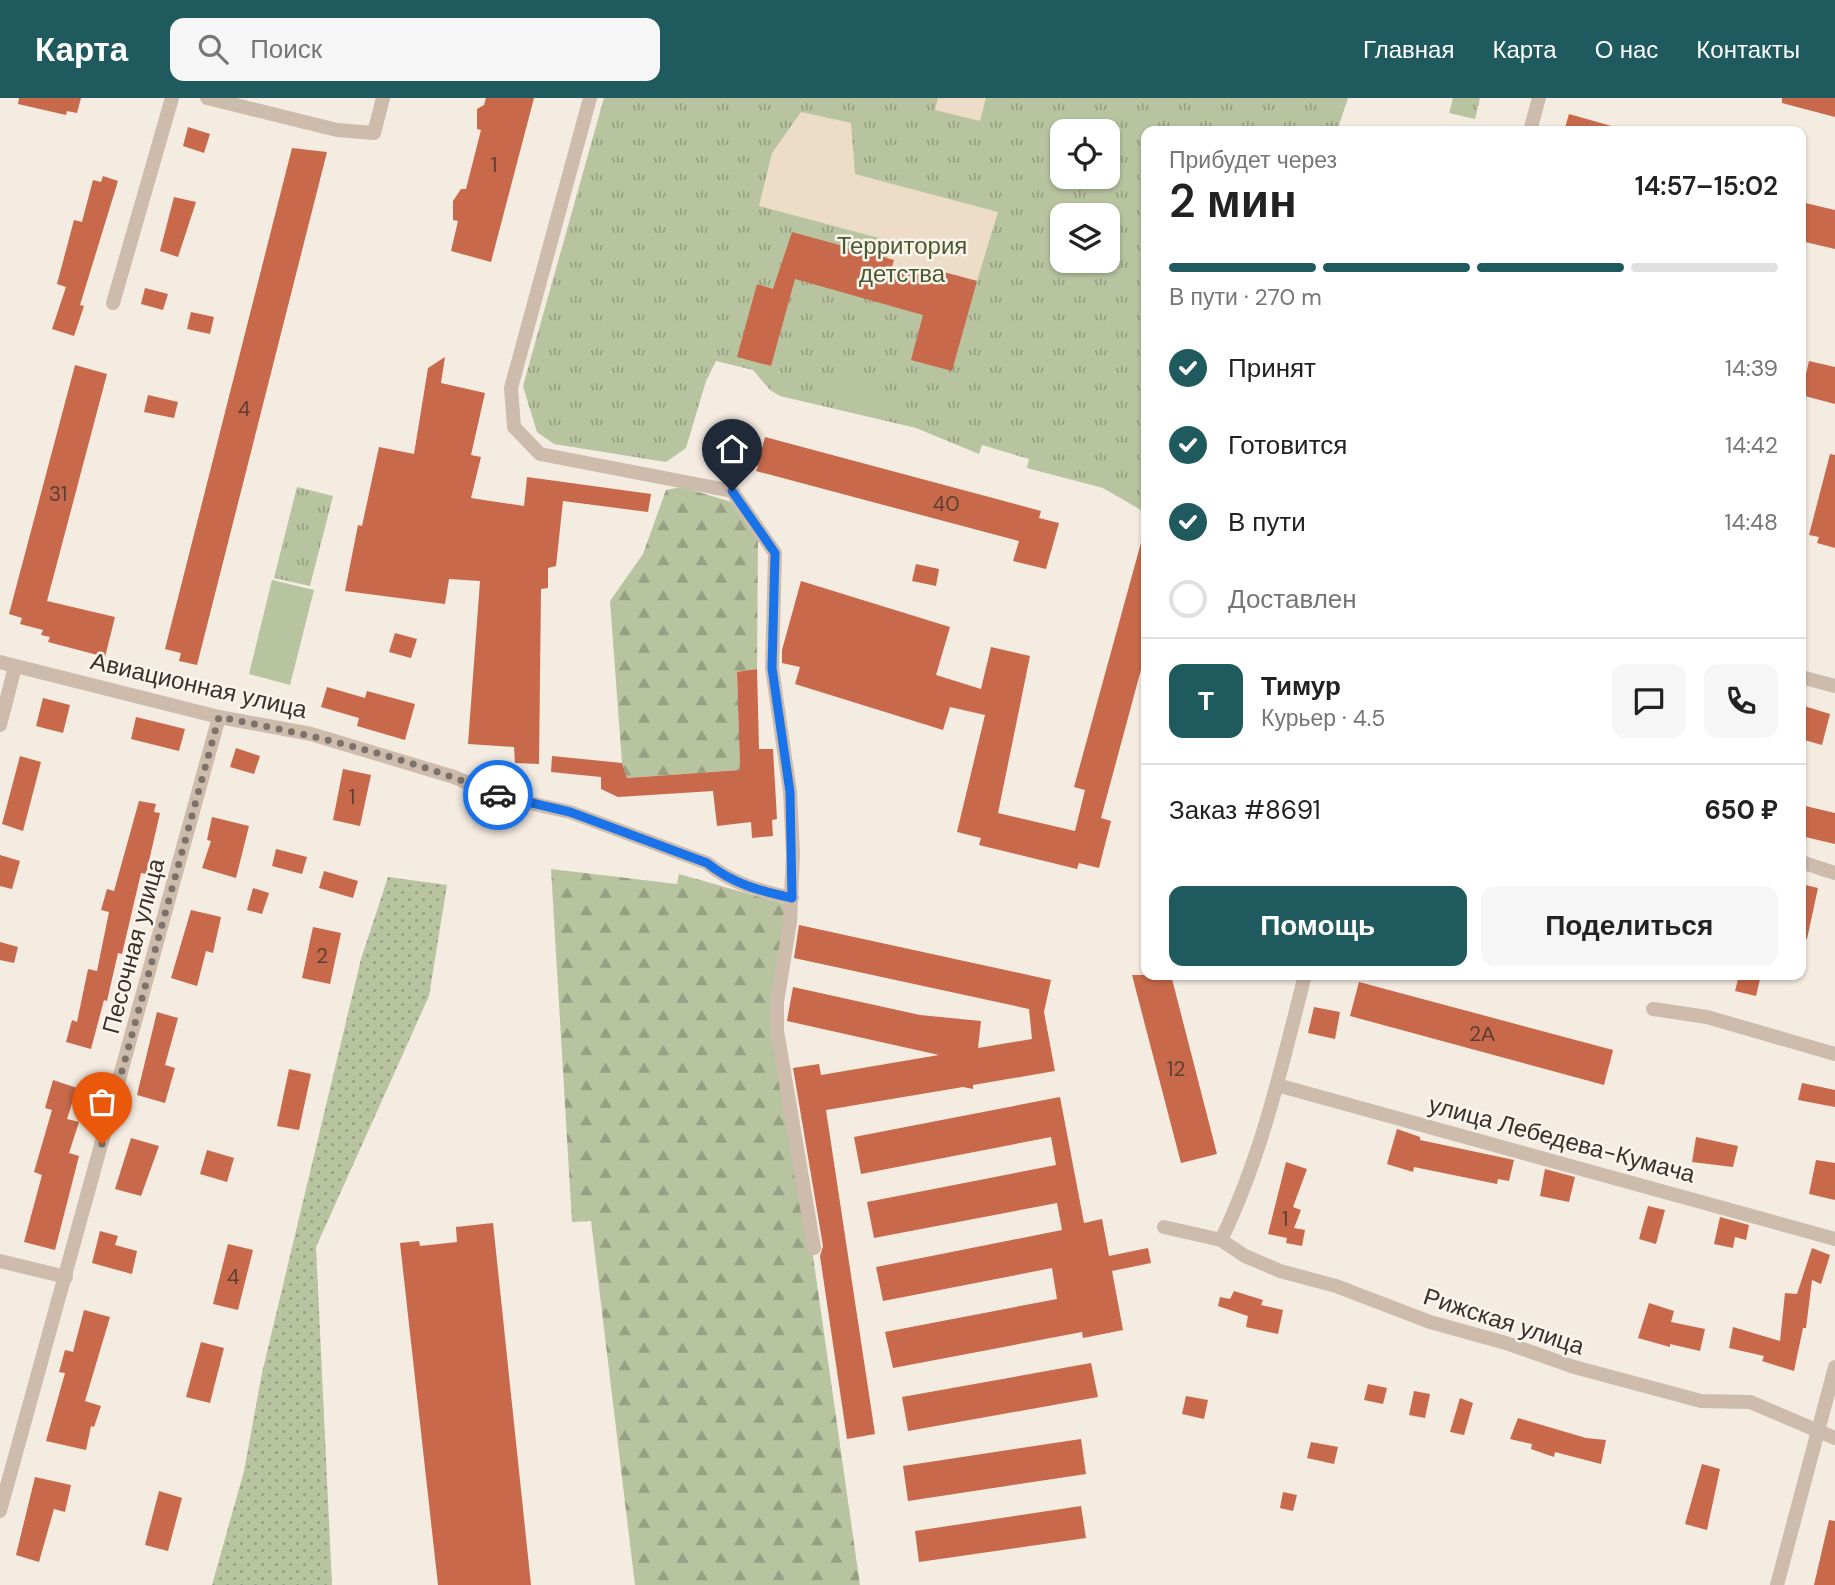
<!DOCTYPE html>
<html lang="ru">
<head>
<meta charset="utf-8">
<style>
	:root { --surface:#fff; --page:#f6f6f6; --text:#222; --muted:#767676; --line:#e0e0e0; --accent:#1f5a5e }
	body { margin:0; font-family:"DM Sans",sans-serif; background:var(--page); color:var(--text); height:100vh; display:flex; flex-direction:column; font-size:26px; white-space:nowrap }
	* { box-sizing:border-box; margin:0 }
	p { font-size:23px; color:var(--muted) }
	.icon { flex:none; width:38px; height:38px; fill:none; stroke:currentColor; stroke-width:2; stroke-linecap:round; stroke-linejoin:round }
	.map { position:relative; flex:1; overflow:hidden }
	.drawer { position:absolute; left:1141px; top:28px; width:665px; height:854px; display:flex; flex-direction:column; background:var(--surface); border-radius:14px; box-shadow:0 2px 5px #0004 }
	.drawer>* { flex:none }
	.controls { position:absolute; left:1050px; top:21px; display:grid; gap:14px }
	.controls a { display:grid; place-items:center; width:70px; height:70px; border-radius:14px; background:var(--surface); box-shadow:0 2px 5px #0004; font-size:35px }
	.pin { position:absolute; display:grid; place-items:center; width:60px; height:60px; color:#fff; margin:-72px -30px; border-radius:50% 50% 50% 0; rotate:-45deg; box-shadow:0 0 7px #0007 }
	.pin .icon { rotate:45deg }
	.courier { position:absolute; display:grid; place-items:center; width:70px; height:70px; margin:-35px; border:5px solid #1a73e8; border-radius:50%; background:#fff; color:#222; box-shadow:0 2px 9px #0007 }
	.head em { font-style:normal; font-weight:600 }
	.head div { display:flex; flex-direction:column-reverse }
	.head { display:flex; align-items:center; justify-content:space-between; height:119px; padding:0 28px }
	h1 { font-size:46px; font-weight:600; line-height:52px }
	.bar { display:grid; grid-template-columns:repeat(4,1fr); gap:10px 7px; align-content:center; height:84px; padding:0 28px }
	.bar i { height:9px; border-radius:5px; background:var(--line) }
	.bar .on { background:var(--accent) }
	.bar p { grid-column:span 4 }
	.line { display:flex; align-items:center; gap:18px; padding:0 28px; border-top:2px solid var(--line) }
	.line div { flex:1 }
	.round { display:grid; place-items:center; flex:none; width:74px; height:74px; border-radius:14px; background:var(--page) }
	ol { padding:0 28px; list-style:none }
	li { display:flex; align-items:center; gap:21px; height:77px }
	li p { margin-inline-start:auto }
	li .icon { padding:7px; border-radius:50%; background:var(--accent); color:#fff; stroke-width:4 }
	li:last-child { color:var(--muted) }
	li i { width:38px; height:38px; border:4px solid var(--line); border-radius:50% }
	.action { display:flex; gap:14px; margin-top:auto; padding:14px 28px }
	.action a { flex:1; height:80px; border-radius:14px; background:var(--accent); color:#fff; font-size:28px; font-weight:600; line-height:80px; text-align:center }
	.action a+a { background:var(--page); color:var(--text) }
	header { display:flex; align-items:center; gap:42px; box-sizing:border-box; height:98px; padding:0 35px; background:var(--accent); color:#fff }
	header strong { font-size:33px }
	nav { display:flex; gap:38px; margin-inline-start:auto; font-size:24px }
	.search { width:490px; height:63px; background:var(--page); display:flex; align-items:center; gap:18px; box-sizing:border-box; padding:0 24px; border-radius:14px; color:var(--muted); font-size:26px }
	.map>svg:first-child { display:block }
	.grass { fill:url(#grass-dots) }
	.forest { fill:url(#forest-firs) }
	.park { fill:url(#park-tufts); fill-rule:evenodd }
	.garden { fill:#b8c4a0 }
	.plaza { fill:#ecdcc8 }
	.building { fill:#c8694b }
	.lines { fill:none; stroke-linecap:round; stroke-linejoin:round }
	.street { stroke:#cdbbac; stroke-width:14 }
	.done { stroke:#7c716b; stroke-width:7; stroke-dasharray:0 12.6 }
	.route { stroke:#1a73e8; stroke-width:9 }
	.labels { text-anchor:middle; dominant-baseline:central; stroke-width:5; stroke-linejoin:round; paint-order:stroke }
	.number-label { font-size:21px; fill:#5e3e33 }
	.park-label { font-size:24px; fill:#4a5a2e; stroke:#fbf5ee }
	.street-label { font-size:24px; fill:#3b302b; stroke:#fbf5ee }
</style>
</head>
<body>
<header>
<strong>Карта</strong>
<div class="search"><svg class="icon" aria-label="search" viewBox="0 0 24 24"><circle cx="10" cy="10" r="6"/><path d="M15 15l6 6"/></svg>Поиск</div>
<nav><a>Главная</a><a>Карта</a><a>О нас</a><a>Контакты</a></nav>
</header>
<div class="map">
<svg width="1835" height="1487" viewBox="0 0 1835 1487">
	<defs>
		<pattern id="grass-dots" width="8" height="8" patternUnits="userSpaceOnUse" patternTransform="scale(1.75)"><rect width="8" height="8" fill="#b8c4a0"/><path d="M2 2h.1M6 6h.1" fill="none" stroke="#97a083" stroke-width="1.8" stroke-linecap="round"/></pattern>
		<pattern id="forest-firs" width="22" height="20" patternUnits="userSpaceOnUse" patternTransform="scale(1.75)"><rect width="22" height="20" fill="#b8c4a0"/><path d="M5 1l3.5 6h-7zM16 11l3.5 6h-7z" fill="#97a083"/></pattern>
		<pattern id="park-tufts" width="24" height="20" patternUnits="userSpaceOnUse" patternTransform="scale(1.75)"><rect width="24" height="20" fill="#b8c4a0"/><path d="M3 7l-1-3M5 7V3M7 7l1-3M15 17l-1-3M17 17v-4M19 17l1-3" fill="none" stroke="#97a083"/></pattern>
	</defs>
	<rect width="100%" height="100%" fill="#f4ebe1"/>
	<path class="grass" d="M 388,779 L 447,787 L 429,898 L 316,1149 L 332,1487 L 212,1487 L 244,1373 L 262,1275 L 361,861 Z"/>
	<g class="forest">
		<path d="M 682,389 L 731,404 L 758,441 L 757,571 L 737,575 L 740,672 L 627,680 L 622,665 L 610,503 L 643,456 L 666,392 Z"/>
		<path d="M 551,771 L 677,786 L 679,776 L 795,809 L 780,927 L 860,1487 L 635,1487 L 591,1123 L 572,1124 Z"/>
	</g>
	<g class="park">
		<path d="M 604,0 L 1348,0 L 1337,33 L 1146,33 L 1146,415 L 1103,390 L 1027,370 L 1029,361 L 982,347 L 979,356 L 916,330 L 780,298 L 770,292 L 753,272 L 716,263 L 706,283 L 686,350 L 666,364 L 554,346 L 537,334 L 523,288 ZM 1062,33 L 1108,33 L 1108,79 L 1062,79 ZM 1062,117 L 1108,117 L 1108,163 L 1062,163 Z"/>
		<path d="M 1453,0 L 1480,0 L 1475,21 L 1449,15 Z"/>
		<path d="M 297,389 L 333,398 L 310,488 L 274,480 Z"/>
	</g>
	<g class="garden">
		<path d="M 841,281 L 901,299 L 895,320 L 834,303 Z"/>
		<path d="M 272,482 L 314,492 L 290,587 L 249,576 Z"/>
	</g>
	<g class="plaza">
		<path d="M 938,0 L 986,0 L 980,23 L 935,12 Z"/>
		<path d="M 801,14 L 851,25 L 855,76 L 998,114 L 977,183 L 936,172 L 934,180 L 892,169 L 887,161 L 890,143 L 759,108 L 772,55 Z"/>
	</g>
	<g class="building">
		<path d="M 19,0 L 81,0 L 77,15 L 67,13 L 66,17 L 18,6 Z"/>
		<path d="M 486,0 L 534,0 L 491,164 L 451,153 L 458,123 L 453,122 L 453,103 L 461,91 L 466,91 L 481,32 L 477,31 L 477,11 L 484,7 Z"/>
		<path d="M 1782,0 L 1835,0 L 1835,19 L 1782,5 Z"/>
		<path d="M 1569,16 L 1615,29 L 1615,33 L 1564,33 Z"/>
		<path d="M 188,29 L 210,36 L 204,55 L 183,48 Z"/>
		<path d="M 292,50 L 327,54 L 197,567 L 179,563 L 181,555 L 165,551 Z"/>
		<path d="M 103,78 L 118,83 L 80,207 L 84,208 L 74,238 L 52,231 L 66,189 L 57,186 L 74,122 L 82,124 L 93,82 L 101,84 Z"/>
		<path d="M 174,99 L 196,104 L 178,159 L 160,153 Z"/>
		<path d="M 1801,104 L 1835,112 L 1835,151 L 1801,143 Z"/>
		<path d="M 792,134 L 894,162 L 892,169 L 934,180 L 936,172 L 977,183 L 952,273 L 911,262 L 923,217 L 795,181 L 771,268 L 737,259 L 757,186 L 773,191 Z"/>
		<path d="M 145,190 L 168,196 L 163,212 L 141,206 Z"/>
		<path d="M 191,214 L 214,219 L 210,236 L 187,231 Z"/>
		<path d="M 445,259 L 441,285 L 485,295 L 471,357 L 481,359 L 471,400 L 524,408 L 527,379 L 651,396 L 648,414 L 563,403 L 556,468 L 548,470 L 548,490 L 541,491 L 539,666 L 515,665 L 514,649 L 468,646 L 480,483 L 449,481 L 445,506 L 345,493 L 358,427 L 362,428 L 379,349 L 414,356 L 428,270 Z"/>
		<path d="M 1809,263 L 1835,269 L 1835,306 L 1801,297 Z"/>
		<path d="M 75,267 L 107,276 L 47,503 L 115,519 L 105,559 L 48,544 L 50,539 L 41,537 L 43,532 L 20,526 L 22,520 L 9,516 Z"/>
		<path d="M 148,297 L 178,304 L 174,320 L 144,314 Z"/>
		<path d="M 718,338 L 762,350 L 765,339 L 1041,413 L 1039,420 L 1059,425 L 1046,471 L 1013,463 L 1019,443 L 756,373 L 758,368 L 713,356 Z"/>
		<path d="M 1830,356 L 1835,357 L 1835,450 L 1817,445 L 1819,439 L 1809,437 Z"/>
		<path d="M 1142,441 L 1146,442 L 1146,553 L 1101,720 L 1111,723 L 1099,770 L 1079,765 L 1077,771 L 979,747 L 981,740 L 957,734 L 985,617 L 950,609 L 943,632 L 795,586 L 800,569 L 782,565 L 782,552 L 801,483 L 950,529 L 936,577 L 981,591 L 991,549 L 1030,558 L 998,715 L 1075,733 L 1085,692 L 1074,689 Z"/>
		<path d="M 916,466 L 939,471 L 936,488 L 912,483 Z"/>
		<path d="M 395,535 L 417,541 L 411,560 L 389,554 Z"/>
		<path d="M 757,571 L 759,651 L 773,651 L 777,721 L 772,722 L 773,738 L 752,740 L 751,724 L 717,728 L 713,693 L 618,699 L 601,691 L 601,679 L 551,674 L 552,658 L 622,665 L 627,680 L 740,672 L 737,574 Z"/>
		<path d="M 327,589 L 365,600 L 367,593 L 415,606 L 405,642 L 357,628 L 359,620 L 321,609 Z"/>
		<path d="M 43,600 L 70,607 L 63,635 L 36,628 Z"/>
		<path d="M 1804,608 L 1830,616 L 1822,647 L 1801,641 Z"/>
		<path d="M 136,619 L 185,631 L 179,653 L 131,641 Z"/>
		<path d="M 236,650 L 260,658 L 254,676 L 230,669 Z"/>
		<path d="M 20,658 L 41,664 L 23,733 L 2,726 Z"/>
		<path d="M 343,671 L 371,677 L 360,728 L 333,722 Z"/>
		<path d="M 139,703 L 156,706 L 154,714 L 160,715 L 146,776 L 141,775 L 122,856 L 118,855 L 107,903 L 104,902 L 91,951 L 66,944 L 72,922 L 77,924 L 88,871 L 97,873 L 109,814 L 101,812 L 107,791 L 114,793 Z"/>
		<path d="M 1801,707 L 1835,715 L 1835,746 L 1801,738 Z"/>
		<path d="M 212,719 L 249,728 L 236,780 L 202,770 L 211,743 L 207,742 Z"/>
		<path d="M 276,751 L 307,759 L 302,776 L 272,768 Z"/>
		<path d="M 0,757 L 20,763 L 12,791 L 0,788 Z"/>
		<path d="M 324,773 L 358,783 L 353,800 L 319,790 Z"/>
		<path d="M 1801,786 L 1818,790 L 1807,841 L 1801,840 Z"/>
		<path d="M 253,790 L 269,795 L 262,816 L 247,812 Z"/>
		<path d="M 191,812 L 221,819 L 213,855 L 206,853 L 197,888 L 171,880 Z"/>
		<path d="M 799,827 L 1051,882 L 1044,914 L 1055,973 L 973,987 L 973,991 L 963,989 L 826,1012 L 875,1336 L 847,1341 L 820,1158 L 823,1148 L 793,970 L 819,966 L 821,977 L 939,957 L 787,923 L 793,889 L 920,917 L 981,923 L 978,950 L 1032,941 L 1029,911 L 794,860 Z"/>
		<path d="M 313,829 L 341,835 L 330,886 L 302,880 Z"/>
		<path d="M 0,844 L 18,849 L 14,865 L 0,862 Z"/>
		<path d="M 1132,877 L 1171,877 L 1217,1056 L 1181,1065 Z"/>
		<path d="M 1739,877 L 1761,877 L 1756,898 L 1735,893 Z"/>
		<path d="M 1359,884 L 1613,952 L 1604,987 L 1350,918 Z"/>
		<path d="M 1314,909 L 1340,914 L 1335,941 L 1308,935 Z"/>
		<path d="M 157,914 L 178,920 L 165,967 L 175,970 L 165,1005 L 137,997 Z"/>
		<path d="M 289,971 L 311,976 L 299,1032 L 277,1028 Z"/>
		<path d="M 53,982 L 77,990 L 67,1021 L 79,1024 L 69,1055 L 79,1058 L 55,1152 L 24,1144 L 42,1077 L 34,1074 L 52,1012 L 45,1010 Z"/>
		<path d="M 1802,985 L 1835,992 L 1835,1009 L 1798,1002 Z"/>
		<path d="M 1060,999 L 1084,1125 L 1102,1121 L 1109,1158 L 1148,1150 L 1151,1165 L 1112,1173 L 1123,1232 L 1083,1240 L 1082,1234 L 893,1270 L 885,1234 L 1057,1201 L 1052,1170 L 883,1203 L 876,1169 L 1062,1132 L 1057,1105 L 874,1140 L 867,1104 L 1056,1067 L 1051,1039 L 861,1076 L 854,1039 Z"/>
		<path d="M 1397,1031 L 1420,1039 L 1420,1042 L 1514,1062 L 1509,1083 L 1498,1081 L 1497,1086 L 1414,1069 L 1413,1074 L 1387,1066 Z"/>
		<path d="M 1696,1039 L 1738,1048 L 1733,1069 L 1692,1064 Z"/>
		<path d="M 131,1040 L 159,1048 L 141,1098 L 115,1091 Z"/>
		<path d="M 207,1052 L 234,1060 L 227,1084 L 200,1076 Z"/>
		<path d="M 1816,1062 L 1835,1065 L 1835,1102 L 1809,1096 Z"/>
		<path d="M 1286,1064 L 1307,1071 L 1293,1109 L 1301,1112 L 1294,1130 L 1305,1132 L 1302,1148 L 1286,1145 L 1287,1140 L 1268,1136 Z"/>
		<path d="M 1545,1071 L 1575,1079 L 1569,1104 L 1540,1098 Z"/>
		<path d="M 1648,1108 L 1665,1112 L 1656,1146 L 1639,1141 Z"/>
		<path d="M 1720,1119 L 1749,1127 L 1746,1142 L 1735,1139 L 1733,1150 L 1714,1146 Z"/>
		<path d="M 493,1125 L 531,1487 L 438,1487 L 400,1145 L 419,1143 L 420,1148 L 457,1144 L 456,1129 Z"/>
		<path d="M 100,1133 L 118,1138 L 115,1147 L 137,1153 L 132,1176 L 92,1165 Z"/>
		<path d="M 228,1146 L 253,1152 L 238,1212 L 213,1206 Z"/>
		<path d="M 1812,1150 L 1830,1157 L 1821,1186 L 1812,1182 L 1806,1230 L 1803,1230 L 1794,1273 L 1762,1263 L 1764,1258 L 1729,1250 L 1733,1229 L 1780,1243 L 1785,1195 L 1797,1196 Z"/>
		<path d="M 1234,1193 L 1263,1202 L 1261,1207 L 1283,1212 L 1278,1236 L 1246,1229 L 1248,1218 L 1218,1208 L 1220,1199 L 1230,1201 Z"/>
		<path d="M 1649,1205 L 1674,1213 L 1671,1224 L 1705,1231 L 1700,1253 L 1670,1246 L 1670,1249 L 1638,1240 Z"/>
		<path d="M 84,1212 L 110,1219 L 85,1303 L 101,1308 L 94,1329 L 91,1328 L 86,1352 L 46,1343 L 65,1275 L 59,1274 L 65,1252 L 73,1254 Z"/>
		<path d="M 201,1244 L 224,1250 L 210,1305 L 186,1299 Z"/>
		<path d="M 1091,1265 L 1098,1299 L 908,1333 L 902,1299 Z"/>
		<path d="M 1368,1286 L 1387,1290 L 1383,1306 L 1364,1302 Z"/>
		<path d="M 1414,1293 L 1430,1296 L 1425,1320 L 1409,1317 Z"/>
		<path d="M 1186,1298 L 1208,1302 L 1204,1321 L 1182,1316 Z"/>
		<path d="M 1460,1300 L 1473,1305 L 1464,1337 L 1450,1334 Z"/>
		<path d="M 1518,1320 L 1586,1340 L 1606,1342 L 1601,1366 L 1555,1354 L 1554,1359 L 1531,1351 L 1532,1346 L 1510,1341 Z"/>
		<path d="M 1081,1341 L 1086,1376 L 908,1403 L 903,1368 Z"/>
		<path d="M 1311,1344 L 1338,1349 L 1334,1366 L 1307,1360 Z"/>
		<path d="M 1702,1366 L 1720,1371 L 1707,1432 L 1685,1426 Z"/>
		<path d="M 35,1379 L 71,1387 L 65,1414 L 54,1411 L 39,1464 L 16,1457 Z"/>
		<path d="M 159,1393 L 182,1400 L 168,1453 L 145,1447 Z"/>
		<path d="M 1283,1394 L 1297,1397 L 1293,1413 L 1280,1410 Z"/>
		<path d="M 1081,1408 L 1086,1440 L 919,1464 L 915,1433 Z"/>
		<path d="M 1829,1422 L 1835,1423 L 1835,1487 L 1814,1487 Z"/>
	</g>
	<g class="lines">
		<g class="street">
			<path d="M 207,0 L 337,32 L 374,35 L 383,0"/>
			<path d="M 590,0 L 511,290 L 514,329 L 540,356 L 732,393 L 775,455 L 772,570 L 790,694 L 793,756 L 790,824 L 777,904 L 777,933 L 814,1150"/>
			<path d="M 1530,33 L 1539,0"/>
			<path d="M 113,205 L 172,0"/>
			<path d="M 0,564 L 219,619 L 311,636 L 454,679 L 498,698 L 570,714 L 707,765 C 733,786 760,793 792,800"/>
			<path d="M 1801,579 L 1835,588"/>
			<path d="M 0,627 L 15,569"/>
			<path d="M 1801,764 L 1835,775"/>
			<path d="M 1653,911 L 1707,919 L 1835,956"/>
			<path d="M 1277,987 L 1835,1141"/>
			<path d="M 1164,1129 L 1221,1142 L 1245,1158 L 1280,1173 L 1336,1188 L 1430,1224 L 1506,1245 L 1574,1269 L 1701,1303 L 1750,1304 L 1835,1340"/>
			<path d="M 1221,1142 C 1262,1058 1282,967 1305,877"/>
			<path d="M 0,1163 L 66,1179"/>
			<path d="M 0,1413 L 219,619"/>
			<path d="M 1777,1487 L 1835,1269"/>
		</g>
	</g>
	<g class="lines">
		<path class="done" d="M 102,1046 L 219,619 C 314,637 408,659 498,697"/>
		<path class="route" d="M 498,697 L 570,714 L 707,765 C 733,786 760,793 792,800 L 790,694 L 772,570 L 775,455 L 732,393"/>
	</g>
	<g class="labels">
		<g class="number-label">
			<text x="494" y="67">1</text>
			<text x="244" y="311">4</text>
			<text x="58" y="396">31</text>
			<text x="946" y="406">40</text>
			<text x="352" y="699">1</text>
			<text x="322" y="858">2</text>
			<text x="1482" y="936">2А</text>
			<text x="1176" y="971">12</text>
			<text x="1285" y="1121">1</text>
			<text x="233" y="1179">4</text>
		</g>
		<g class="park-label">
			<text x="902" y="147">Территория<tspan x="902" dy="28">детства</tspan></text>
		</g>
		<g class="street-label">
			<text transform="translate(199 587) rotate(13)">Авиационная улица</text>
			<text transform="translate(133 848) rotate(-75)">Песочная улица</text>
			<text transform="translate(1562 1041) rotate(15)">улица Лебедева-Кумача</text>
			<text transform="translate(1504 1223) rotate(18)">Рижская улица</text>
		</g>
	</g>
</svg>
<div class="controls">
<a><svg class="icon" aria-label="locate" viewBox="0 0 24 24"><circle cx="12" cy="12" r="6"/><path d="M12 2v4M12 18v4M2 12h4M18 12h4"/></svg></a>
<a><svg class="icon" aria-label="layers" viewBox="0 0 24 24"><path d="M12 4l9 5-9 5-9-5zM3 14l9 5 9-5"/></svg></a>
</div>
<div class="pin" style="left:102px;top:1046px;background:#ea580c"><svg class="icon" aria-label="bag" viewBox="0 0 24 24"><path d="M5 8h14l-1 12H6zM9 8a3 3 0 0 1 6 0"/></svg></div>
<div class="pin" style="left:732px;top:393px;background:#1f2937"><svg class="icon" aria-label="home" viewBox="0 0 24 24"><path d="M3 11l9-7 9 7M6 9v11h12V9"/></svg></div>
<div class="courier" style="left:498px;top:697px"><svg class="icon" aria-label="car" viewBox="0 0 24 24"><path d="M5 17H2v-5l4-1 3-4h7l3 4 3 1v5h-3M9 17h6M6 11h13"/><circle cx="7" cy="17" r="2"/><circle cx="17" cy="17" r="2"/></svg></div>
<section class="drawer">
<div class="head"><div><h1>2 мин</h1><p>Прибудет через</p></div><em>14:57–15:02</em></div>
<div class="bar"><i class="on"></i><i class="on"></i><i class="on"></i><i></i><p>В пути · 270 m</p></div>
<ol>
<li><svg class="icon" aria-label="check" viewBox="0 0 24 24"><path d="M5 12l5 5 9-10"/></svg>Принят<p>14:39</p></li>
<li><svg class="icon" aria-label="check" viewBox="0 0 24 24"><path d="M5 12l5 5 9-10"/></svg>Готовится<p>14:42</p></li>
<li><svg class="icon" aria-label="check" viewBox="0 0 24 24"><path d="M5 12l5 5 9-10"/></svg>В пути<p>14:48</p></li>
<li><i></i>Доставлен</li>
</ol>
<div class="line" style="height:126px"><b class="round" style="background:var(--accent);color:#fff">Т</b><div><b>Тимур</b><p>Курьер · 4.5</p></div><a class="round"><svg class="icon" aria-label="chat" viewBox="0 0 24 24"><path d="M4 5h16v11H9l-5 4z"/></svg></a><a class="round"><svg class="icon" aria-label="phone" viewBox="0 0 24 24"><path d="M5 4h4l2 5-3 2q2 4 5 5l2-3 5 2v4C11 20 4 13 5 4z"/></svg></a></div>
<div class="line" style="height:91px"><div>Заказ #8691</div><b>650 ₽</b></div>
<div class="action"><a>Помощь</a><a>Поделиться</a></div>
</section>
</div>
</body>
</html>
